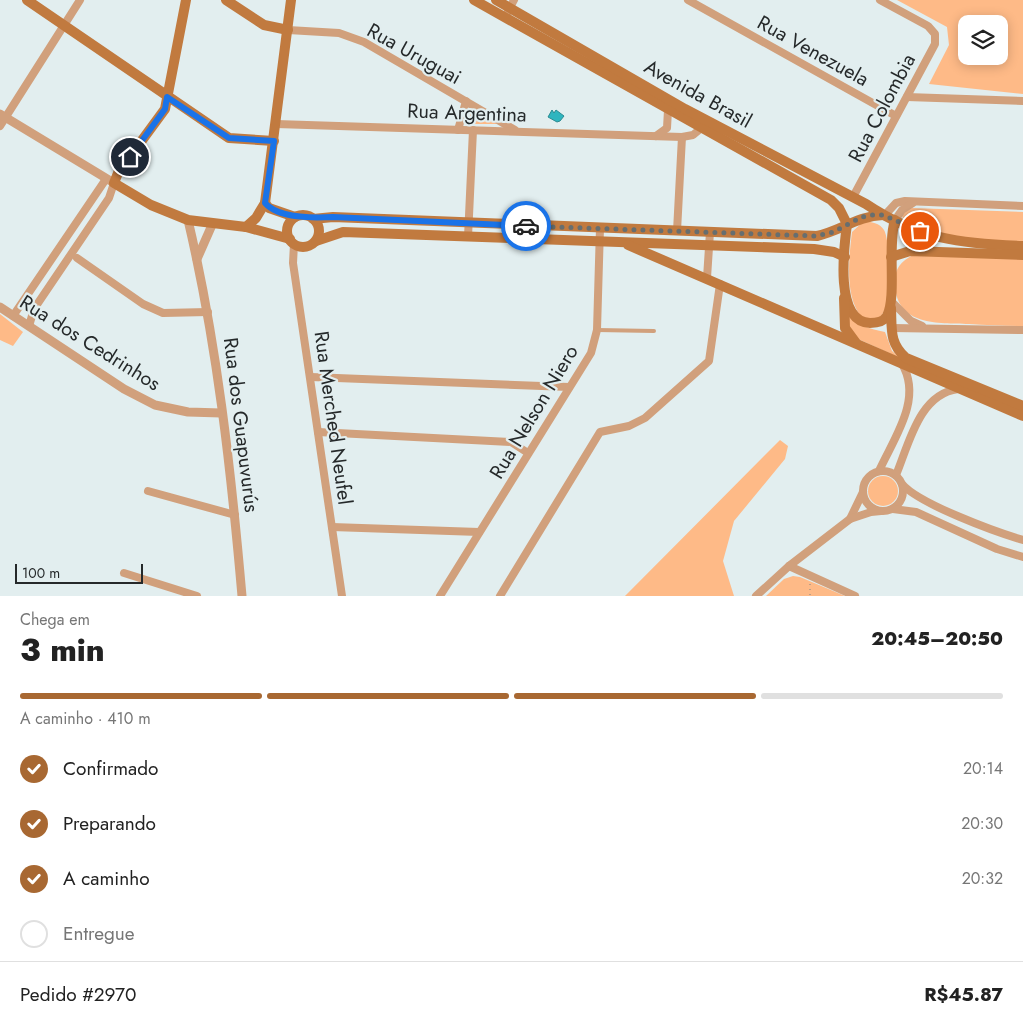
<!DOCTYPE html>
<html lang="pt">
<head>
<meta charset="utf-8">
<style>
	:root { --surface:#fff; --page:#f2f2f2; --text:#222; --muted:#767676; --line:#e0e0e0; --accent:#a86832 }
	body { margin:0; font-family:Jost,sans-serif; background:var(--page); color:var(--text); height:100vh; display:flex; flex-direction:column; font-size:19px; white-space:nowrap }
	* { box-sizing:border-box; margin:0 }
	p { font-size:16px; color:var(--muted) }
	.icon { flex:none; width:28px; height:28px; fill:none; stroke:currentColor; stroke-width:2; stroke-linecap:round; stroke-linejoin:round }
	.map { position:relative; height:596px; overflow:hidden }
	.details { display:flex; flex-direction:column; background:var(--surface); flex:1 }
	.details>* { flex:none }
	.tools { position:absolute; left:958px; top:15px; display:grid; gap:10px }
	.tools a { display:grid; place-items:center; width:50px; height:50px; border-radius:10px; background:var(--surface); box-shadow:0 2px 12px #0003; font-size:25px }
	.scale { position:absolute; left:15px; bottom:12px; width:128px; box-sizing:border-box; padding-left:5px; border:2px solid #25292a; border-top:0; font-size:14px; line-height:18px; white-space:nowrap; color:#25292a; -webkit-text-stroke:4px #e2eeef; paint-order:stroke }
	.pin { position:absolute; display:grid; place-items:center; width:42px; height:42px; color:#fff; margin:-21px; border:2px solid #fff; border-radius:50%; box-shadow:0 1px 5px #0007 }
	.courier { position:absolute; display:grid; place-items:center; width:50px; height:50px; margin:-25px; border:4px solid #1a73e8; border-radius:50%; background:#fff; color:#222; box-shadow:0 1px 6px #0007 }
	.summary em { font-style:normal; font-weight:800 }
	.summary div { display:flex; flex-direction:column-reverse }
	.summary { display:flex; align-items:center; justify-content:space-between; height:85px; padding:0 20px }
	h1 { font-size:32px; font-weight:800; line-height:38px }
	.bar { display:grid; grid-template-columns:repeat(4,1fr); gap:8px 5px; align-content:center; height:60px; padding:0 20px }
	.bar i { height:6px; border-radius:4px; background:var(--line) }
	.bar .active { background:var(--accent) }
	.bar p { grid-column:span 4 }
	.line { display:flex; align-items:center; gap:12px; padding:0 20px; border-top:1px solid var(--line) }
	.line div { flex:1 }
	ol { padding:0 20px; list-style:none }
	li { display:flex; align-items:center; gap:15px; height:55px }
	li p { margin-inline-start:auto }
	li .icon { padding:5px; border-radius:50%; background:var(--accent); color:#fff; stroke-width:4 }
	li:last-child { color:var(--muted) }
	li i { width:28px; height:28px; border:2px solid var(--line); border-radius:50% }
	.map>svg:first-child { display:block }
	.green { fill:#feba87; fill-rule:evenodd }
	.water { fill:#2fb5bf; stroke:#2c8b92 }
	.lines { fill:none; stroke-linecap:round; stroke-linejoin:round }
	.path { stroke:#7c8485; stroke-width:1; stroke-dasharray:1 4; stroke-linecap:butt }
	.service { stroke:#d1a07c; stroke-width:4 }
	.minor { stroke:#d1a07c; stroke-width:8 }
	.tertiary { stroke:#d1a07c; stroke-width:9 }
	.secondary { stroke:#c17a3f; stroke-width:10 }
	.done { stroke:#676e6f; stroke-width:5; stroke-dasharray:0 9 }
	.route { stroke:#1a73e8; stroke-width:6 }
	.labels { text-anchor:middle; dominant-baseline:central; stroke-width:4.5; stroke-linejoin:round; paint-order:stroke }
	.street-label { font-size:20px; fill:#25292a; stroke:#e2eeef }
</style>
</head>
<body>
<div class="map">
<svg width="1023" height="596" viewBox="0 0 1023 596">
	<rect width="100%" height="100%" fill="#e2eeef"/>
	<g class="green">
		<path d="M 897,0 L 1023,0 L 1023,94 L 929,84 L 949,45 L 947,27 ZM 966,24 L 999,24 L 999,56 L 966,56 Z"/>
		<path d="M 472,107 L 497,124 L 468,124 Z"/>
		<path d="M 912,208 L 1023,212 L 1023,242 C 987,241 931,240 902,217 L 904,212 Z"/>
		<path d="M 864,221 C 871,222 880,223 884,230 C 890,240 890,286 888,299 C 886,307 884,314 878,319 L 862,318 C 844,296 849,258 852,232 Z"/>
		<path d="M 913,255 L 1023,259 L 1023,326 C 1005,326 987,325 969,324 C 938,323 897,326 895,285 C 894,269 900,262 913,255 Z"/>
		<path d="M 848,313 C 859,326 869,329 885,332 L 892,351 L 900,358 L 858,339 L 847,323 Z"/>
		<path d="M 0,314 L 23,332 L 13,346 L 0,340 Z"/>
		<path d="M 780,440 L 788,446 L 785,459 L 734,521 L 723,561 L 734,596 L 625,596 Z"/>
		<circle cx="883" cy="491" r="15"/>
		<path d="M 793,576 L 800,577 L 845,596 L 766,596 L 784,579 Z"/>
	</g>
	<path class="water" d="M 552,110 L 554,113 L 556,110 L 564,116 L 560,121 L 557,122 L 548,117 Z"/>
	<g class="lines">
		<path class="path" d="M 810,584 L 810,596"/>
		<path class="service" d="M 597,330 L 654,331"/>
		<g class="minor">
			<path d="M 688,0 L 896,116"/>
			<path d="M 505,17 L 514,0"/>
			<path d="M 288,30 L 339,33 L 364,42 L 515,130"/>
			<path d="M 907,97 L 1023,101"/>
			<path d="M 276,124 L 682,137 L 693,135 L 705,125"/>
			<path d="M 0,126 L 80,0"/>
			<path d="M 458,130 L 466,101"/>
			<path d="M 656,136 L 667,128 L 668,110"/>
			<path d="M 853,197 L 935,44 L 935,34 L 928,26 L 880,0"/>
			<path d="M 884,216 L 896,203 L 905,201 L 1023,206"/>
			<path d="M 895,220 L 902,210 L 913,203"/>
			<path d="M 677,231 L 682,137"/>
			<path d="M 468,237 L 473,130"/>
			<path d="M 294,244 L 293,263 L 342,596"/>
			<path d="M 77,258 L 143,304 L 163,313 L 208,312"/>
			<path d="M 707,278 L 710,232"/>
			<path d="M 891,301 L 911,321 L 922,326"/>
			<path d="M 13,316 L 106,179"/>
			<path d="M 29,326 L 34,309 L 109,198 L 114,183"/>
			<path d="M 892,328 L 1023,330"/>
			<path d="M 311,377 L 569,387"/>
			<path d="M 318,432 L 511,442 L 528,453"/>
			<circle cx="883" cy="491" r="20"/>
			<path d="M 879,471 C 894,438 923,399 902,364"/>
			<path d="M 896,475 C 909,444 919,394 958,389"/>
			<path d="M 902,484 C 919,504 996,532 1023,540"/>
			<path d="M 148,491 L 235,515"/>
			<path d="M 893,509 L 916,512 L 997,549 L 1023,557"/>
			<path d="M 850,519 L 863,492"/>
			<path d="M 332,527 L 479,532"/>
			<path d="M 789,566 L 855,596"/>
			<path d="M 124,573 L 197,596"/>
			<path d="M 440,596 L 591,353 L 597,330 L 600,228"/>
			<path d="M 500,596 L 600,432 L 629,426 L 645,418 L 709,361 L 720,284"/>
			<path d="M 756,596 L 789,566 L 850,519 L 871,512 L 881,511"/>
		</g>
		<g class="tertiary">
			<path d="M 0,114 L 114,183"/>
			<path d="M 188,220 C 217,343 231,470 242,596"/>
			<path d="M 197,259 L 212,225"/>
			<path d="M 0,307 L 124,389 L 155,405 L 188,412 L 221,413"/>
		</g>
		<g class="secondary">
			<path d="M 27,0 L 229,138 L 274,141"/>
			<path d="M 186,0 L 165,109 L 118,173 L 114,183 L 151,205 L 188,220 L 246,227 L 290,239"/>
			<path d="M 226,0 L 264,25 L 288,30"/>
			<path d="M 474,0 L 831,200 L 839,208 L 847,224"/>
			<path d="M 496,0 L 685,109 L 866,204 C 918,239 962,244 1023,246"/>
			<path d="M 265,203 L 269,208 L 295,217"/>
			<circle cx="303" cy="231" r="16"/>
			<path d="M 313,219 L 333,217 L 817,236 C 840,231 858,216 883,215"/>
			<path d="M 847,224 C 844,247 834,322 870,323 C 877,323 884,321 887,316 C 897,296 887,246 895,220"/>
			<path d="M 246,227 L 256,218 L 265,203 L 291,0"/>
			<path d="M 316,241 L 343,232 L 814,249 L 834,252 L 845,257"/>
			<path d="M 628,245 L 1023,416"/>
			<path d="M 891,257 L 910,251 L 1023,255"/>
			<path d="M 844,298 L 845,328 L 856,343"/>
			<path d="M 891,308 C 892,329 889,343 906,358 L 1023,406"/>
		</g>
	</g>
	<g class="lines">
		<path class="done" d="M 526,226 L 817,236 L 833,232 L 862,217 L 873,215 L 883,215 L 920,231"/>
		<path class="route" d="M 130,157 L 165,109 L 167,97 L 229,138 L 274,141 L 265,203 C 279,219 314,218 333,217 L 526,226"/>
	</g>
	<g class="labels">
		<g class="street-label">
			<text transform="translate(813 51) rotate(29)">Rua Venezuela</text>
			<text transform="translate(414 54) rotate(29)">Rua Uruguai</text>
			<text transform="translate(698 94) rotate(29)">Avenida Brasil</text>
			<text transform="translate(882 108) rotate(-62)">Rua Colombia</text>
			<text transform="translate(467 113) rotate(2)">Rua Argentina</text>
			<text transform="translate(90 343) rotate(32)">Rua dos Cedrinhos</text>
			<text transform="translate(534 412) rotate(-59)">Rua Nelson Niero</text>
			<text transform="translate(333 418) rotate(82)">Rua Merched Neufel</text>
			<text transform="translate(241 425) rotate(83)">Rua dos Guapuvurús</text>
		</g>
	</g>
</svg>
<div class="tools">
<a><svg class="icon" aria-label="layers" viewBox="0 0 24 24"><path d="M12 4l9 5-9 5-9-5zM3 14l9 5 9-5"/></svg></a>
</div>
<div class="scale">100 m</div>
<div class="pin" style="left:920px;top:231px;background:#ea580c"><svg class="icon" aria-label="bag" viewBox="0 0 24 24"><path d="M5 8h14l-1 12H6zM9 8a3 3 0 0 1 6 0"/></svg></div>
<div class="pin" style="left:130px;top:157px;background:#1f2937"><svg class="icon" aria-label="home" viewBox="0 0 24 24"><path d="M3 11l9-7 9 7M6 9v11h12V9"/></svg></div>
<div class="courier" style="left:526px;top:226px"><svg class="icon" aria-label="car" viewBox="0 0 24 24"><path d="M5 17H2v-5l4-1 3-4h7l3 4 3 1v5h-3M9 17h6M6 11h13"/><circle cx="7" cy="17" r="2"/><circle cx="17" cy="17" r="2"/></svg></div>
</div>
<section class="details">
<div class="summary"><div><h1>3 min</h1><p>Chega em</p></div><em>20:45–20:50</em></div>
<div class="bar"><i class="active"></i><i class="active"></i><i class="active"></i><i></i><p>A caminho · 410 m</p></div>
<ol>
<li><svg class="icon" aria-label="check" viewBox="0 0 24 24"><path d="M5 12l5 5 9-10"/></svg>Confirmado<p>20:14</p></li>
<li><svg class="icon" aria-label="check" viewBox="0 0 24 24"><path d="M5 12l5 5 9-10"/></svg>Preparando<p>20:30</p></li>
<li><svg class="icon" aria-label="check" viewBox="0 0 24 24"><path d="M5 12l5 5 9-10"/></svg>A caminho<p>20:32</p></li>
<li><i></i>Entregue</li>
</ol>
<div class="line" style="height:65px"><div>Pedido #2970</div><b>R$45.87</b></div>
</section>
</body>
</html>
